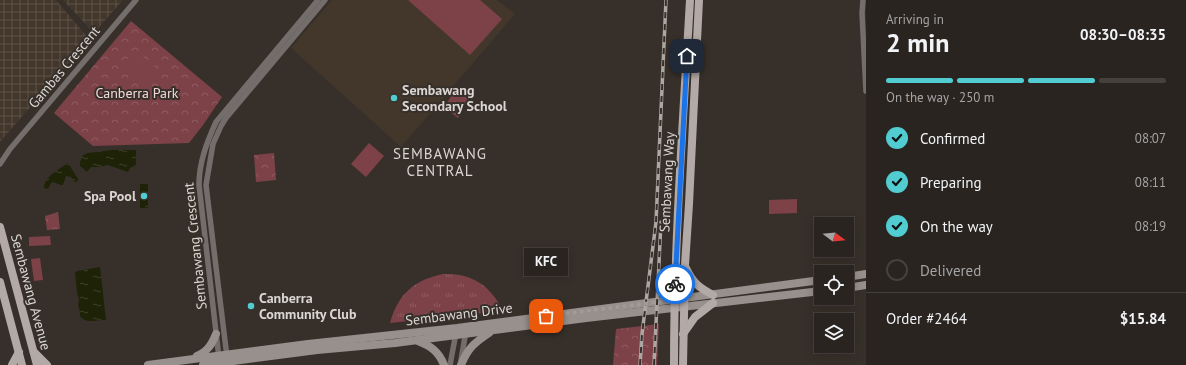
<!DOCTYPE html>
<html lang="en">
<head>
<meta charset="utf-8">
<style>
	:root { --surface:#292420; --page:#312c29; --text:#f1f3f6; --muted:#a5a4a5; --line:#45413e; --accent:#51ccd1 }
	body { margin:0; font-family:"PT Sans",sans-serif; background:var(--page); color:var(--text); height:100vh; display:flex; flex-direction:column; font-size:15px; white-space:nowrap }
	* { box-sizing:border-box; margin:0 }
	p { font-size:13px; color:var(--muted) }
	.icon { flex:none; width:22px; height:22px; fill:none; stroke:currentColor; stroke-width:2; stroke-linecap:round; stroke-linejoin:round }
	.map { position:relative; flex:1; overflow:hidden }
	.sheet { display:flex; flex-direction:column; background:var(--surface); width:320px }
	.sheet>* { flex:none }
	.needle { width:26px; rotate:106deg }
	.buttons { position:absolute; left:814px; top:217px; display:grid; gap:8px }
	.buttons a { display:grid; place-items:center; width:40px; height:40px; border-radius:0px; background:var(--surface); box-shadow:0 2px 10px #0003,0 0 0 1px var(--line); font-size:20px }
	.pin { position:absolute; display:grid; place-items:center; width:34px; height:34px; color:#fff; margin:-17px; border-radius:8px; box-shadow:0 2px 6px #0006 }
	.courier { position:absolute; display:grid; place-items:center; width:40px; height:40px; margin:-20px; border:3px solid #1a73e8; border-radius:50%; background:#fff; color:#222; box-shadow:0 1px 5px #0007 }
	.bubble { position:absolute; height:28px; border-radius:0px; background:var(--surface); box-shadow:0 2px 10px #0003,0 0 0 1px var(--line); font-size:13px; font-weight:700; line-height:28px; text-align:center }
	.headline em { font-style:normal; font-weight:700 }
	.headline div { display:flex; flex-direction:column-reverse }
	.headline { display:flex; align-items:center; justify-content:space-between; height:68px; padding:0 20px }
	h1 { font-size:26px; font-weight:700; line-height:30px }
	.bar { display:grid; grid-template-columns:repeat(4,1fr); gap:6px 4px; align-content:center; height:48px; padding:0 20px }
	.bar i { height:5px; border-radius:3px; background:var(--line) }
	.bar .active { background:var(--accent) }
	.bar p { grid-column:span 4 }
	.line { display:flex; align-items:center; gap:10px; padding:0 20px; border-top:1px solid var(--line) }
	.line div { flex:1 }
	ol { padding:0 20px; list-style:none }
	li { display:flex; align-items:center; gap:12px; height:44px }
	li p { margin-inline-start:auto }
	li .icon { padding:4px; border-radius:50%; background:var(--accent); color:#111; stroke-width:4 }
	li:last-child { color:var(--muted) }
	li i { width:22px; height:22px; border:2px solid var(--line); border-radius:50% }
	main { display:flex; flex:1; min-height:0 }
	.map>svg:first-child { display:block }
	.built { fill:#43372c }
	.industrial { fill:url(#industrial-grid) }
	.grass { fill:url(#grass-tufts) }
	.park { fill:url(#park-crowns) }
	.garden { fill:#7d4148 }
	.water { fill:url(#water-ripples) }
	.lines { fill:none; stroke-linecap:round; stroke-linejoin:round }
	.street { stroke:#736e6c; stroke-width:5.5 }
	.secondary { stroke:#97908d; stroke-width:8 }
	.primary { stroke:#b3a9a6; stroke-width:8 }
	.rail-casing { stroke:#aca7a3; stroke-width:3.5 }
	.rail { stroke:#37302a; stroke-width:2; stroke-dasharray:6; stroke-linecap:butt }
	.done { stroke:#a19c97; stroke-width:4; stroke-dasharray:0 7.2 }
	.route { stroke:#1a73e8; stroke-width:5 }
	.poi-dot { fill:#51ccd1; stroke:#37302a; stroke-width:1.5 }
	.labels { text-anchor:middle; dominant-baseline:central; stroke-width:4; stroke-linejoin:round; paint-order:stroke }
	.street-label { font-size:14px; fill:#dad6d2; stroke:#37302a }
	.poi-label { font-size:14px; font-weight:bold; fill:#dad6d2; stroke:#37302a; text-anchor:start }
	.park-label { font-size:14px; fill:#f3d8da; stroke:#37302a }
	.neighbourhood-label { font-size:15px; letter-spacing:1px; fill:#dad6d2; stroke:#37302a }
</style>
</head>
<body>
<main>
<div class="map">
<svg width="866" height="365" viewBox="0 0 866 365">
	<defs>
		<pattern id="industrial-grid" width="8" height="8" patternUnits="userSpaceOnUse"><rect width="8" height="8" fill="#43372c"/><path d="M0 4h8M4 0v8" fill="none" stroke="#5e534a"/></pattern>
		<pattern id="grass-tufts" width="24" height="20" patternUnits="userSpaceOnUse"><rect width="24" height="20" fill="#7d4148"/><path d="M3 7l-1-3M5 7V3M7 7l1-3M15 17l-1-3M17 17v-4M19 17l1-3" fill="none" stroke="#8f5c62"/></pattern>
		<pattern id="park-crowns" width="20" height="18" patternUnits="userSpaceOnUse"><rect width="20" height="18" fill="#7d4148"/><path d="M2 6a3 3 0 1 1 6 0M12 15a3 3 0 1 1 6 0" fill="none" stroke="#8f5c62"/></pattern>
		<pattern id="water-ripples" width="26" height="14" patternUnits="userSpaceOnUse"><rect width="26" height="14" fill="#1e2307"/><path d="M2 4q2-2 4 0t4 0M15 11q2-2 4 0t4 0" fill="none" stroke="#3e422a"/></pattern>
	</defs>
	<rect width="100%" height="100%" fill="#37302a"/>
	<path class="built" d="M 332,0 L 497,0 L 515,14 L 401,147 L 291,48 Z"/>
	<g class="industrial">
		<path d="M 0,0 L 56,0 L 89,39 L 0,142 Z"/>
		<path d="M 63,0 L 123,0 L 94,33 Z"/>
	</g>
	<path class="grass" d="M 443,274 C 472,273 490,285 503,311 L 390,323 C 398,294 414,280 443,274 Z"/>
	<g class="park">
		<path d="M 131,21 L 222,97 L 203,125 L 189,143 L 93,146 L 54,113 Z"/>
		<path d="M 456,89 L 470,96 L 458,118 L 444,107 Z"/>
		<path d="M 274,153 L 276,180 L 256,182 L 254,155 Z"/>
		<path d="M 58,212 L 60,229 L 47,230 L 45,216 Z"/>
		<path d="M 659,324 L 657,365 L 613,365 L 616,329 Z"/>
	</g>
	<g class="garden">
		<path d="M 408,0 L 480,0 L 502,19 L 470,55 Z"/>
		<path d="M 135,50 L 159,71 L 148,84 L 124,63 Z"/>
		<path d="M 369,143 L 384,156 L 366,177 L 351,164 Z"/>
		<path d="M 797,199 L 797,213 L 769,214 L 769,200 Z"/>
		<path d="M 50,236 L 51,245 L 29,246 L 29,237 Z"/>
		<path d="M 40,258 L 43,280 L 34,281 L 31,259 Z"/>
	</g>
	<g class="water">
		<path d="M 112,150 L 136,150 L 136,165 L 130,168 L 128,172 L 108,165 L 98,167 L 91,167 L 87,172 L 80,166 L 80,162 L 83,155 L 88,153 Z"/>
		<path d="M 68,163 L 78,179 L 77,182 L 73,181 L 71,177 L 66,176 L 63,185 L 61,185 L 53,182 L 51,183 L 48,189 L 44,188 C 44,176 60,169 68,163 Z"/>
		<rect x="140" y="184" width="8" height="24"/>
		<path d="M 100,267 L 106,320 C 98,319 86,325 80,316 L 80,312 L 78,305 L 79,299 L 77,293 L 75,273 L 77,271 Z"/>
	</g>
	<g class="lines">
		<g class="street">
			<path d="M 863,0 L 862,13 L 866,91"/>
			<path d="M 0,164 L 10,149 L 136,0"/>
			<path d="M 227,357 L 206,185 L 213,144 L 221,126 L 226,118 L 325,0"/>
			<path d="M 219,358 L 199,185 C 199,162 207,142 216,122 L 318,0"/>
			<path d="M 461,360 L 466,331"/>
			<path d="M 450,365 L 456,333"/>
		</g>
		<g class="secondary">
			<path d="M 847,277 L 866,274"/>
			<path d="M 847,288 L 866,285"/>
			<path d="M 418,341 C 431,346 439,352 444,365"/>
			<path d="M 197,356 C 208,351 212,344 216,334"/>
			<path d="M 148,365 L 308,344 L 457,328 L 821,280"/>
			<path d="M 203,365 L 317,350 L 395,343 L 586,318 L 821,291"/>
			<path d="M 461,365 C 468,348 474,343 489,333"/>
		</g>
		<g class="primary">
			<path d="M 0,227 L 37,365"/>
			<path d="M 686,268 C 693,283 698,287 713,295"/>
			<path d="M 0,282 L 22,365"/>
			<path d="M 683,334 L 695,317 L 713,303"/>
			<path d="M 34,352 L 47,365"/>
			<path d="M 12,365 L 19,352"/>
			<path d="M 674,365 C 674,243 683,122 690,0"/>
			<path d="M 683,365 L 685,265 L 689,204 L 699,0"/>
		</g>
		<defs>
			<g id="rail">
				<path d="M 640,365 L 642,334 L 656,222 L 666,0"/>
				<path d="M 654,365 L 661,222"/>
			</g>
		</defs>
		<use href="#rail" class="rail-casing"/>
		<use href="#rail" class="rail"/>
	</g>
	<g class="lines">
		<path class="done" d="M 546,316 L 674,300 L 675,284"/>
		<path class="route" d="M 675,284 L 687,56"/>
	</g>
	<g class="poi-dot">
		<circle cx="394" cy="98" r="4"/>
		<circle cx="144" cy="196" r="4"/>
		<circle cx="251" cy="306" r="4"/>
	</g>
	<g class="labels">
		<g class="street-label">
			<text transform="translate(64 67) rotate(-50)">Gambas Crescent</text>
			<text transform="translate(667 182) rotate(-87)">Sembawang Way</text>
			<text transform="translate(195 246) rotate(-96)">Sembawang Crescent</text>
			<text transform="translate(31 292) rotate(75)">Sembawang Avenue</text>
			<text transform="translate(459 314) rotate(-7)">Sembawang Drive</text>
		</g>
		<g class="poi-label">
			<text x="402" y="90">Sembawang<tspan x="402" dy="16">Secondary School</tspan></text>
			<text x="136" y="196" text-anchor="end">Spa Pool</text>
			<text x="259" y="298">Canberra<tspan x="259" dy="16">Community Club</tspan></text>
		</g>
		<g class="park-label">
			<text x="137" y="93">Canberra Park</text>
		</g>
		<g class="neighbourhood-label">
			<text x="440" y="153">SEMBAWANG<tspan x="440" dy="17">CENTRAL</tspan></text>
		</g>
	</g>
</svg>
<div class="buttons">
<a><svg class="needle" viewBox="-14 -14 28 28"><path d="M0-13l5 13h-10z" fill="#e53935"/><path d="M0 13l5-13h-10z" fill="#a5a4a5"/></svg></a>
<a><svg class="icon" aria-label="locate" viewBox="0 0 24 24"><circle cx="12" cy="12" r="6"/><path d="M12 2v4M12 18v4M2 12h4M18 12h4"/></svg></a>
<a><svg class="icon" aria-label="layers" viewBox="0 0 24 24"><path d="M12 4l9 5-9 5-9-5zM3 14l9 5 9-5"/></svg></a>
</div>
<div class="pin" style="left:546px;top:316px;background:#ea580c"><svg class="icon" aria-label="bag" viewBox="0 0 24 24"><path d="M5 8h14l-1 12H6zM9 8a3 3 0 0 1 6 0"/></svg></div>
<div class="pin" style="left:687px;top:56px;background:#1f2937"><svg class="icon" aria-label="home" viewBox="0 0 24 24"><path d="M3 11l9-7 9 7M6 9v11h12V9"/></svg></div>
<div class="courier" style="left:675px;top:284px"><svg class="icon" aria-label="bike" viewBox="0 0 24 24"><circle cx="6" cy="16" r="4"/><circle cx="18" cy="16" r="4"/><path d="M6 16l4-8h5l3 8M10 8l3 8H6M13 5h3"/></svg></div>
<div class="bubble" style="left:524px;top:248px;width:44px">KFC</div>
</div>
<section class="sheet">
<div class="headline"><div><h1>2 min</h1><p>Arriving in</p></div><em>08:30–08:35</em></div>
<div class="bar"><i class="active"></i><i class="active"></i><i class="active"></i><i></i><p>On the way · 250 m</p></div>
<ol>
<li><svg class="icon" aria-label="check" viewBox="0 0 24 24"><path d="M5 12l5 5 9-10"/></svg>Confirmed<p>08:07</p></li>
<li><svg class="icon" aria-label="check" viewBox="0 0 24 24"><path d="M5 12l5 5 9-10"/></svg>Preparing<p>08:11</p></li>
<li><svg class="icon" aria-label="check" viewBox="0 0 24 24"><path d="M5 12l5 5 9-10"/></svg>On the way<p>08:19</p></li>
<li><i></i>Delivered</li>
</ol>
<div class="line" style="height:52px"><div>Order #2464</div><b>$15.84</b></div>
</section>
</main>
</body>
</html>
